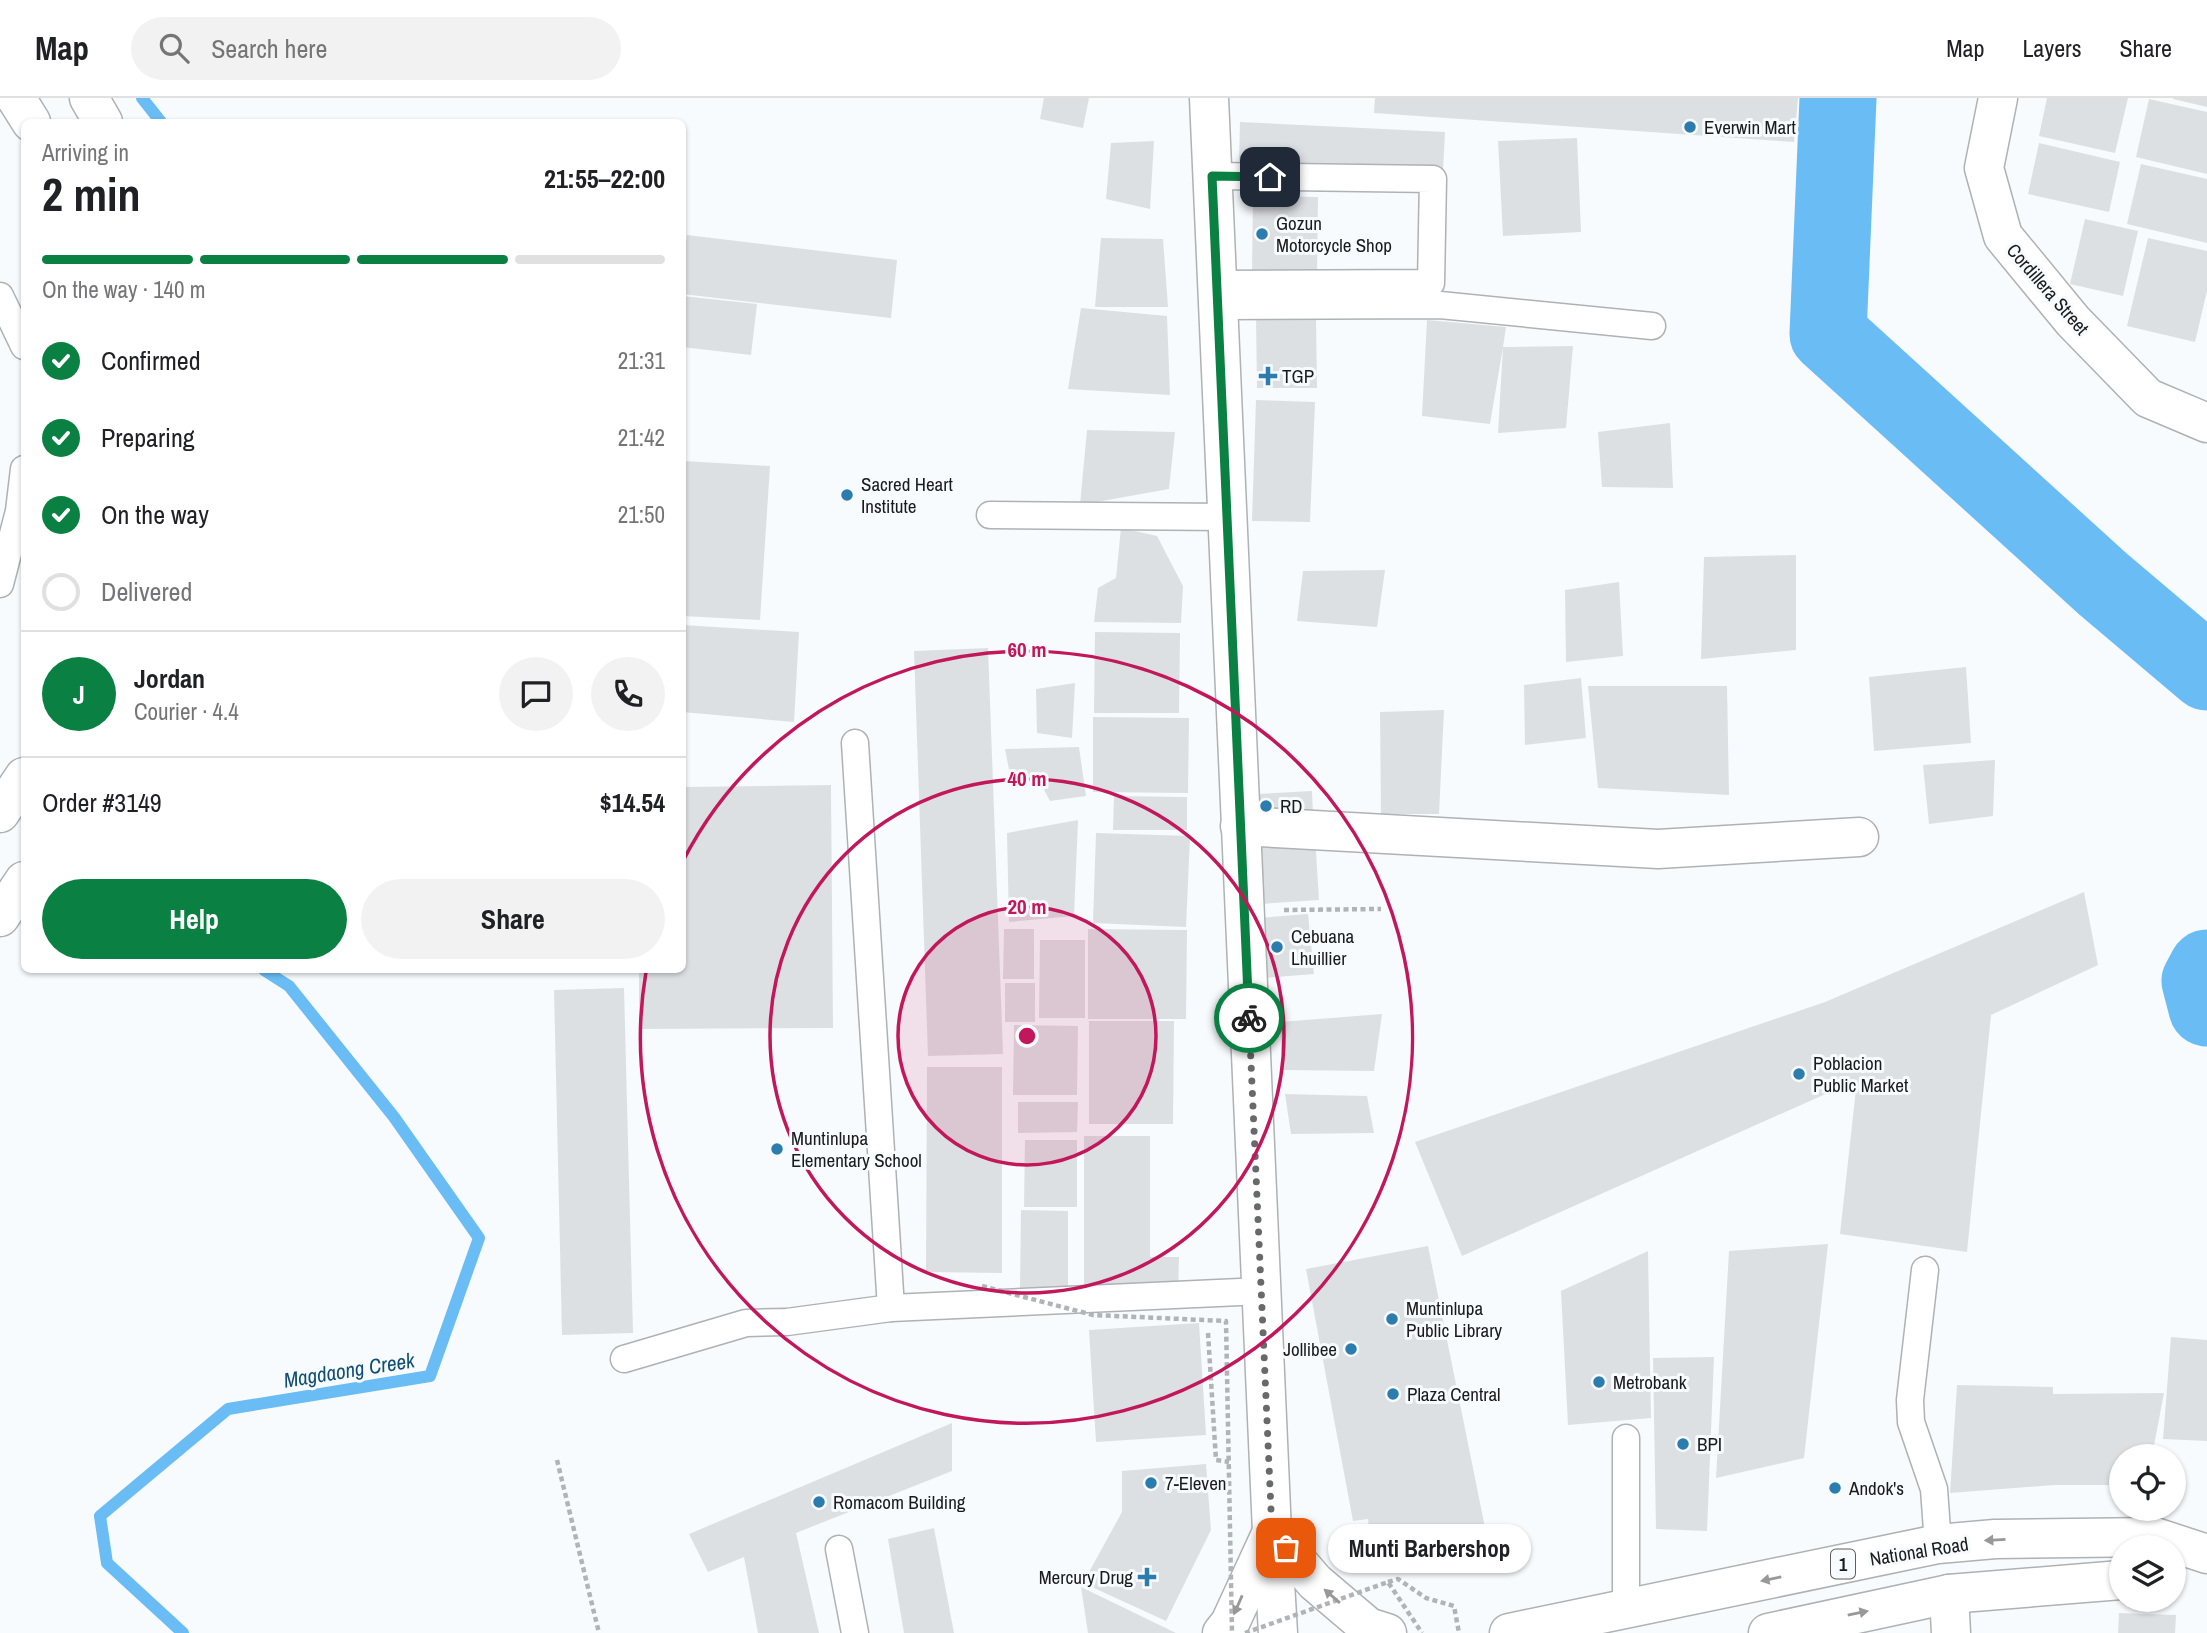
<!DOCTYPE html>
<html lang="en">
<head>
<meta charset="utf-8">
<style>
	:root { --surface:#fff; --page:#f2f2f2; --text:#202124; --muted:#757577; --line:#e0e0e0; --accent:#0b8043 }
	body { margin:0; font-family:"Archivo Narrow",sans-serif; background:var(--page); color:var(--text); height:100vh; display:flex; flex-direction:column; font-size:26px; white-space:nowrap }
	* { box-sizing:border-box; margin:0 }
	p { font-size:23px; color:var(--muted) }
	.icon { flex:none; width:38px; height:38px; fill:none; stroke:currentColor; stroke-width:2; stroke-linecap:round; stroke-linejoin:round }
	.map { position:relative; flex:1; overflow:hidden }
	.side { position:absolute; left:21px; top:21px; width:665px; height:854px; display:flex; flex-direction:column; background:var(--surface); border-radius:10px; box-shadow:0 2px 5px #0004 }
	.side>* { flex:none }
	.controls { position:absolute; left:2109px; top:1346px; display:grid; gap:14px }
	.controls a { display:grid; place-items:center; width:77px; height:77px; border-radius:50%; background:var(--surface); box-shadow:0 2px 5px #0004; font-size:35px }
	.pin { position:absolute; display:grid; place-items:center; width:60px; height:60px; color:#fff; margin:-30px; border-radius:14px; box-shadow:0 4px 10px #0006 }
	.courier { position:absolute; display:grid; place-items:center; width:70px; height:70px; margin:-35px; border:5px solid #0b8043; border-radius:50%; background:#fff; color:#222; box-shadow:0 2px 9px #0007 }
	.bubble { position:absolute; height:49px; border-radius:24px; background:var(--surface); box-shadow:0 2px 5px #0004; font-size:23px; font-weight:700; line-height:49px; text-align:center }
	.summary em { font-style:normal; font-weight:700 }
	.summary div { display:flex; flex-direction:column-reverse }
	.summary { display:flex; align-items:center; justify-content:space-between; height:119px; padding:0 21px }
	h1 { font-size:46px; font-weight:700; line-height:52px }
	.bar { display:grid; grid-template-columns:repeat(4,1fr); gap:10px 7px; align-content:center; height:84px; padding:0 21px }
	.bar i { height:9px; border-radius:5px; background:var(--line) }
	.bar .on { background:var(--accent) }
	.bar p { grid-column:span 4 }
	.line { display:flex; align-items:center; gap:18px; padding:0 21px; border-top:2px solid var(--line) }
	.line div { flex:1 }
	.round { display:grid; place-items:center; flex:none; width:74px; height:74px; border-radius:37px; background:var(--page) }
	ol { padding:0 21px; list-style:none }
	li { display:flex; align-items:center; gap:21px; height:77px }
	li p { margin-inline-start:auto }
	li .icon { padding:7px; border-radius:50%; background:var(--accent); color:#fff; stroke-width:4 }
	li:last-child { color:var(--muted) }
	li i { width:38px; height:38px; border:4px solid var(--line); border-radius:50% }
	.cta { display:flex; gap:14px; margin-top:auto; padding:14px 21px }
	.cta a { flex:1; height:80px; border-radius:42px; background:var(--accent); color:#fff; font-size:28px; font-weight:700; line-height:80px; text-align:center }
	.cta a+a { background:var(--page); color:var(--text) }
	header { display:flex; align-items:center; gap:42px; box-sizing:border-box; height:98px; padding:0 35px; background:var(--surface); border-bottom:2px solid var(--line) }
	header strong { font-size:33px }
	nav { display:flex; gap:38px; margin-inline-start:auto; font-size:24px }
	.search { width:490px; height:63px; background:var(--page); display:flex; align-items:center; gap:18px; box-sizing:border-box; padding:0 24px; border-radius:38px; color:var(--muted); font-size:26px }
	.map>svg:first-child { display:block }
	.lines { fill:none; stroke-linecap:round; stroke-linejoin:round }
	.stream { stroke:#6abcf4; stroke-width:12 }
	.river { stroke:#6abcf4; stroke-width:77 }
	.building { fill:#dde0e3 }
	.service-casing { stroke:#aeb2b4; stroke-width:29 }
	.pedestrian-casing { stroke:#aeb2b4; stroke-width:41 }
	.minor-casing { stroke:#aeb2b4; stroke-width:41 }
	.tertiary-casing { stroke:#aeb2b4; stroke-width:41 }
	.secondary-casing { stroke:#aeb2b4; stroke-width:41 }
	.trunk-casing { stroke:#aeb2b4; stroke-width:41 }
	.path { stroke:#b1b4b7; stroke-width:4.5; stroke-dasharray:5 3.5; stroke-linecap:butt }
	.service { stroke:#fff; stroke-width:26 }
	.pedestrian { stroke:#fff; stroke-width:38 }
	.minor { stroke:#fff; stroke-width:38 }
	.tertiary { stroke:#fff; stroke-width:38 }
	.secondary { stroke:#fff; stroke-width:38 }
	.trunk { stroke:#fff; stroke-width:38 }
	.path-bridge { stroke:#b1b4b7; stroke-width:4.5; stroke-dasharray:5 3.5; stroke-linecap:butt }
	.oneway { fill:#989899 }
	.done { stroke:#67696b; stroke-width:7; stroke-dasharray:0 12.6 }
	.route { stroke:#0b8043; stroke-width:9 }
	.ring { fill:none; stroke:#c2185b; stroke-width:3.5 }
	.poi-dot { fill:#2c7cad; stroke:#f7fbfe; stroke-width:2.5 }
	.labels { text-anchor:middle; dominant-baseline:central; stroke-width:6; stroke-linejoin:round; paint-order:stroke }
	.shield { fill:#f7fbfe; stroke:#5c5e60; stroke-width:2 }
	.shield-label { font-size:18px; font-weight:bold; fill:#1a1b1c }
	.poi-label { font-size:19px; fill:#1a1b1c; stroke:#f7fbfe; text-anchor:start }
	.street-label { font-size:19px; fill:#1a1b1c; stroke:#f7fbfe }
	.water-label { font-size:21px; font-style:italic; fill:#0f4f73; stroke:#f7fbfe }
	.centre { fill:#c2185b; stroke:#f7fbfe; stroke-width:3.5 }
	.ring-label { font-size:21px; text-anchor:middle; font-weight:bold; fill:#c2185b; stroke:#f7fbfe; stroke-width:6; stroke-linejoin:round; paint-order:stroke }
</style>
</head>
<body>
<header>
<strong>Map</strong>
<div class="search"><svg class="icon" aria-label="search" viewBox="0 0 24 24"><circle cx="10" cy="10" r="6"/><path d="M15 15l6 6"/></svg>Search here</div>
<nav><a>Map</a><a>Layers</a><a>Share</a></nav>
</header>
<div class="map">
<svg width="2207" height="1535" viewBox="0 0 2207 1535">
	<rect width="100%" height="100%" fill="#f7fbfe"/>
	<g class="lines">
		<g class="stream">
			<path d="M 142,0 L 161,24"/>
			<path d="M 183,1535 L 107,1465 L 100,1418 L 228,1311 L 430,1278 L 479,1140 L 394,1019 L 289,888 L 264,872"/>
		</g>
		<g class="river">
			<path d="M 1838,0 L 1828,236 L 2103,486 L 2207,574"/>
			<path d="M 2207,870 L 2200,883 L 2207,910"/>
		</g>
	</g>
	<g class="building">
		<path d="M 1044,0 L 1089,0 L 1083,30 L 1040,21 Z"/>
		<path d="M 1375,0 L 1798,0 L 1794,44 L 1374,15 Z"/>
		<path d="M 2047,0 L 2128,0 L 2115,55 L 2039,38 Z"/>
		<path d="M 2173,0 L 2207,0 L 2207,9 L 2173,1 Z"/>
		<path d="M 2149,1 L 2207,14 L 2207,76 L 2136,59 Z"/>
		<path d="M 1240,24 L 1445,34 L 1443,73 L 1239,63 Z"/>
		<path d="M 1577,40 L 1581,134 L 1503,138 L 1498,43 Z"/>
		<path d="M 1154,43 L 1150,111 L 1106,101 L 1111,45 Z"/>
		<path d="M 2039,45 L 2120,64 L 2109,114 L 2028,96 Z"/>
		<path d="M 2141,66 L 2207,81 L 2207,145 L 2127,126 Z"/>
		<path d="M 1253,98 L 1318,99 L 1317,175 L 1252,174 Z"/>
		<path d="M 2085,121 L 2138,133 L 2123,198 L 2070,186 Z"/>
		<path d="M 687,137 L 897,162 L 891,220 L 682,196 L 682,170 Z"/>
		<path d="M 1101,140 L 1163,141 L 1168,209 L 1095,209 Z"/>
		<path d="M 2148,140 L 2207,153 L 2207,193 L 2195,244 L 2127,228 Z"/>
		<path d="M 682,198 L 757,206 L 751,257 L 682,249 Z"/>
		<path d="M 1081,210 L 1167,218 L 1170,297 L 1068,291 Z"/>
		<path d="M 1316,218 L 1317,290 L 1257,290 L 1256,219 Z"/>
		<path d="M 1427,222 L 1506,229 L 1503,249 L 1573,248 L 1566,330 L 1498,335 L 1503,249 L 1490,326 L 1422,318 Z"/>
		<path d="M 1256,302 L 1315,304 L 1310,424 L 1252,423 Z"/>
		<path d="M 1670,325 L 1673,390 L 1602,389 L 1598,334 Z"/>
		<path d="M 1087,332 L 1175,334 L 1169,391 L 1080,407 Z"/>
		<path d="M 684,363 L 770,368 L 760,522 L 682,518 Z"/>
		<path d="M 1121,430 L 1157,438 L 1183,488 L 1181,525 L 1094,524 L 1098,490 L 1116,480 Z"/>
		<path d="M 1796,457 L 1796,552 L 1701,561 L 1704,459 Z"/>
		<path d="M 1385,472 L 1377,529 L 1297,523 L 1303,473 Z"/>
		<path d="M 1619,484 L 1623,558 L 1566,564 L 1565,492 Z"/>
		<path d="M 682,527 L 799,534 L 794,624 L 682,614 Z"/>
		<path d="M 1095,534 L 1180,535 L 1179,615 L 1094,615 Z"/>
		<path d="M 988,550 L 1003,956 L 928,958 L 914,553 Z"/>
		<path d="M 1966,569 L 1971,645 L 1874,653 L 1869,579 Z"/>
		<path d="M 1581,580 L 1586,640 L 1525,647 L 1524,587 Z"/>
		<path d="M 1075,585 L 1072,640 L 1037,635 L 1036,591 Z"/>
		<path d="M 1588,588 L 1727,588 L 1729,697 L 1598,690 Z"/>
		<path d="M 1444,612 L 1439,716 L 1381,716 L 1380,614 Z"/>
		<path d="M 1093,619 L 1189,620 L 1188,695 L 1093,694 Z"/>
		<path d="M 1079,649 L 1086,698 L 1050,703 L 1040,684 L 1012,687 L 1005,651 Z"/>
		<path d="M 1995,662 L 1993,718 L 1929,726 L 1923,667 Z"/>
		<path d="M 831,687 L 833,930 L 639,931 L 639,872 L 682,872 L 682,689 Z"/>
		<path d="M 1312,693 L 1313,718 L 1260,720 L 1258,696 Z"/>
		<path d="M 1114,698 L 1187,699 L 1187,732 L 1113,732 Z"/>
		<path d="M 1078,722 L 1074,818 L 1009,824 L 1007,735 Z"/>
		<path d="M 1096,735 L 1190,738 L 1186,829 L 1093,825 Z"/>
		<path d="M 1315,738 L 1319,802 L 1260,806 L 1257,741 Z"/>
		<path d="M 2084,794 L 2098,867 L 1991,917 L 1967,1154 L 1840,1136 L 1857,982 L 1462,1158 L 1415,1044 L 1825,904 Z"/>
		<path d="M 1308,816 L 1314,876 L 1265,880 L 1259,820 Z"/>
		<path d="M 1004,831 L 1034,831 L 1034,881 L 1003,881 Z"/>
		<path d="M 1088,831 L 1187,832 L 1186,921 L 1088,921 Z"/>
		<path d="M 1040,842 L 1085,842 L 1085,920 L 1039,920 Z"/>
		<rect x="1005" y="885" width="30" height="39"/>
		<path d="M 624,890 L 633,1235 L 562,1237 L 554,892 Z"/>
		<path d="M 1382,916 L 1374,973 L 1282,972 L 1280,924 Z"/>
		<path d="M 1089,923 L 1174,923 L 1173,1026 L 1089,1026 Z"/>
		<path d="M 1014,927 L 1078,928 L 1077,997 L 1013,997 Z"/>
		<path d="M 927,969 L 1002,969 L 1002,1175 L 926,1174 Z"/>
		<path d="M 1285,996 L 1367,998 L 1374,1035 L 1291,1036 Z"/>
		<path d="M 1018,1004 L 1078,1004 L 1077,1034 L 1018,1035 Z"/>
		<path d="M 1084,1038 L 1150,1038 L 1150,1159 L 1179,1159 L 1178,1196 L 1084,1196 Z"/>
		<path d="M 1025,1042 L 1077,1042 L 1077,1109 L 1024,1109 Z"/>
		<path d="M 1021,1112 L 1068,1113 L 1068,1190 L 1020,1190 Z"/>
		<path d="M 1828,1146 L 1804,1360 L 1716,1380 L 1729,1153 Z"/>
		<path d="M 1428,1148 L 1492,1464 L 1423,1475 L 1414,1459 L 1373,1471 L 1368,1421 L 1353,1423 L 1306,1171 Z"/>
		<path d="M 1648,1153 L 1651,1320 L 1568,1327 L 1561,1193 Z"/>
		<path d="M 1199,1225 L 1206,1337 L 1096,1344 L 1089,1232 Z"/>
		<path d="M 2171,1239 L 2207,1242 L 2207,1343 L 2163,1341 Z"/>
		<path d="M 1714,1259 L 1707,1433 L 1656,1431 L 1653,1260 Z"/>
		<path d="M 1957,1287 L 2053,1289 L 2053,1296 L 2164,1295 L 2152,1358 L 2121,1358 L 2121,1387 L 2054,1387 L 1950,1395 Z"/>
		<path d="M 952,1325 L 952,1373 L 796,1435 L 819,1535 L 758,1535 L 744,1459 L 708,1474 L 689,1436 Z"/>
		<path d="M 1206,1366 L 1211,1432 L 1166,1523 L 1083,1485 L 1122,1414 L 1122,1373 Z"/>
		<path d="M 934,1430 L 954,1535 L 904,1535 L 888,1441 Z"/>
		<path d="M 1081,1489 L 1176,1535 L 1088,1535 Z"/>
		<path d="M 2119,1515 L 2176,1517 L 2175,1535 L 2118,1535 Z"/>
	</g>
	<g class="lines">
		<defs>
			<g id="service">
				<path d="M 1212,78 L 1433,81 L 1431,185 L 1216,186"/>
				<path d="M 0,198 L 24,248"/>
				<path d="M 1217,208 L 1440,207 L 1652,228"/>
				<path d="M 990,417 L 1227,419"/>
				<path d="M 0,486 L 19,413 L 24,371"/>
				<path d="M 855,645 L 891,1210"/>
				<path d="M 1925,1172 L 1910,1302 L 1911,1324 L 1934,1391 L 1938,1446"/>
				<path d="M 624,1261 L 746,1225 L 787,1224 L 891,1210 L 1262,1193"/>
				<path d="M 1626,1340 L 1626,1510"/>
				<path d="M 839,1451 L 855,1535"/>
			</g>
			<path id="pedestrian" d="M 1240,728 L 1658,751 L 1859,739"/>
			<g id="minor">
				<path d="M 1998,0 L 1984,70 L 2003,138 L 2073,223 L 2148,300 L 2207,325"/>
				<path d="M 1949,1496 L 1951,1535"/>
			</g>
			<path id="tertiary" d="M 1209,0 L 1272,1434 L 1278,1535"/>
			<g id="secondary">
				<path d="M 16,0 L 31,24"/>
				<path d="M 89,0 L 103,24"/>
				<path d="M 0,715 L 24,679"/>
				<path d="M 0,819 L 24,783"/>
			</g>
			<g id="trunk">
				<path d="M 1222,1535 L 1230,1525 L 1272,1434 L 1315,1484 L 1368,1529 L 1387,1535"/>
				<path d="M 1509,1535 L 1938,1446 L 1995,1441 L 2155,1439 L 2207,1456"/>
				<path d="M 1768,1535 L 1949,1496 L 2121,1482"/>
			</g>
		</defs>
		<use href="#service" class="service-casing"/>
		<use href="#pedestrian" class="pedestrian-casing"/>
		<use href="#minor" class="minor-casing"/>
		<use href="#tertiary" class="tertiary-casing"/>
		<use href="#secondary" class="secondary-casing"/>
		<use href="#trunk" class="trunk-casing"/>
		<g class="path">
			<path d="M 1284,812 L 1381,811"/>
			<path d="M 1208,1235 L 1216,1362 L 1229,1364"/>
			<path d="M 557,1362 L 599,1535"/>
			<path d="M 1388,1484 L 1398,1481 L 1426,1500 L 1454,1508 L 1459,1535"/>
		</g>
		<use href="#service" class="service"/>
		<use href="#pedestrian" class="pedestrian"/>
		<use href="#minor" class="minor"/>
		<use href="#tertiary" class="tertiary"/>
		<use href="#secondary" class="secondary"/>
		<use href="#trunk" class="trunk"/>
		<g class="path-bridge">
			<path d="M 982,1188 L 1093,1217 L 1226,1223 L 1232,1535"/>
			<path d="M 1245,1535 L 1388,1484 L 1422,1535"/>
		</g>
	</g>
	<defs><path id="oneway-solid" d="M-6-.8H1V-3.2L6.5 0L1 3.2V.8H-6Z" transform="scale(1.75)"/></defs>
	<g class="oneway">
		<use href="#oneway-solid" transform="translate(1995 1442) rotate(177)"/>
		<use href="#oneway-solid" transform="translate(1771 1481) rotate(168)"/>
		<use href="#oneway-solid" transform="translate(1332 1498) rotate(-139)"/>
		<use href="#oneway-solid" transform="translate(1238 1507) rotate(114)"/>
		<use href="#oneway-solid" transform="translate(1858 1515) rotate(-12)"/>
	</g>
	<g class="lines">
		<path class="done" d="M 1249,920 L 1272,1434 L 1286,1450"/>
		<path class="route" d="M 1249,920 L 1212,78 L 1270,79"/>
	</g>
	<circle cx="1027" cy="938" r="129" fill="#c2185b" fill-opacity=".12"/>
	<g class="ring">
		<circle cx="1027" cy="938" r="129"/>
		<circle cx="1027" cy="938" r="257"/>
		<path d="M683 763A386 386 0 1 1 646 874"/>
	</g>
	<g class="poi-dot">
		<circle cx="1690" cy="29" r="7"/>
		<circle cx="1262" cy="136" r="7"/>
		<path d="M1264.5 267.5h7v7h7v7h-7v7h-7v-7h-7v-7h7z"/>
		<circle cx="847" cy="397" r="7"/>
		<circle cx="1266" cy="708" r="7"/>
		<circle cx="1277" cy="849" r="7"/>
		<circle cx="1799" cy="976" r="7"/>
		<circle cx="777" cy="1051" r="7"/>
		<circle cx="1392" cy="1221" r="7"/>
		<circle cx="1351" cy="1251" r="7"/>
		<circle cx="1599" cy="1284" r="7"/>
		<circle cx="1393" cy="1296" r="7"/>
		<circle cx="1683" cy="1346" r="7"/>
		<circle cx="1151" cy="1385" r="7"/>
		<circle cx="1835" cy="1390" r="7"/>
		<circle cx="819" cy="1404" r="7"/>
		<path d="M1143.5 1468.5h7v7h7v7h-7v7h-7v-7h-7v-7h7z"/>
	</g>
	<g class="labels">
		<rect class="shield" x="1831" y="1451.5" width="24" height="29" rx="5"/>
		<g class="shield-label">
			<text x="1843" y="1466">1</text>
		</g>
		<g class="poi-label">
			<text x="1704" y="29">Everwin Mart</text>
			<text x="1276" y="125">Gozun<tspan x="1276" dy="22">Motorcycle Shop</tspan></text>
			<text x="1282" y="278">TGP</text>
			<text x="861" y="386">Sacred Heart<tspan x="861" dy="22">Institute</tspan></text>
			<text x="1280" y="708">RD</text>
			<text x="1291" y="838">Cebuana<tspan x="1291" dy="22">Lhuillier</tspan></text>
			<text x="1813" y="965">Poblacion<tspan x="1813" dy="22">Public Market</tspan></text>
			<text x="791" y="1040">Muntinlupa<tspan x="791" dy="22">Elementary School</tspan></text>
			<text x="1406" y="1210">Muntinlupa<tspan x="1406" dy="22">Public Library</tspan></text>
			<text x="1337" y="1251" text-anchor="end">Jollibee</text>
			<text x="1613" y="1284">Metrobank</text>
			<text x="1407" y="1296">Plaza Central</text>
			<text x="1697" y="1346">BPI</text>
			<text x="1165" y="1385">7-Eleven</text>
			<text x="1849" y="1390">Andok's</text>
			<text x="833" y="1404">Romacom Building</text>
			<text x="1133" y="1479" text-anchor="end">Mercury Drug</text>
		</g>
		<g class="street-label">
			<text transform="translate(2048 191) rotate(49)">Cordillera Street</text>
			<text transform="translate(1919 1453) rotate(-9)">National Road</text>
		</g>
		<g class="water-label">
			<text transform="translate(349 1272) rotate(-9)">Magdaong Creek</text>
		</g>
	</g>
	<circle cx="1027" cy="938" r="10" class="centre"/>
	<g class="ring-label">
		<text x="1027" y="559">60 m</text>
		<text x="1027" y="688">40 m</text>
		<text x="1027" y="816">20 m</text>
	</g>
</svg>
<div class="controls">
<a><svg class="icon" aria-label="locate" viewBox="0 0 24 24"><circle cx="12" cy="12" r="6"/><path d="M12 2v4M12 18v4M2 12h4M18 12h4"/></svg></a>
<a><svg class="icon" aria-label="layers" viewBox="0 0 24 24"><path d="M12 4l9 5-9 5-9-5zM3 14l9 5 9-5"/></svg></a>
</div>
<div class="pin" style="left:1286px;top:1450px;background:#ea580c"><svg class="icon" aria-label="bag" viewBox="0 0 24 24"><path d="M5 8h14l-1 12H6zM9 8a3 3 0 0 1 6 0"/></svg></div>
<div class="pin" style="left:1270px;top:79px;background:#1f2937"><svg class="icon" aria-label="home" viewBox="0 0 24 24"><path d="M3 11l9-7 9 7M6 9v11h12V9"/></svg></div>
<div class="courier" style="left:1249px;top:920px"><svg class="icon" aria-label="bike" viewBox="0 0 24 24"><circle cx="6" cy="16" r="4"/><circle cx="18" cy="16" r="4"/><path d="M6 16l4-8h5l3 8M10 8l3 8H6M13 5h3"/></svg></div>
<div class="bubble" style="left:1328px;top:1426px;width:203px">Munti Barbershop</div>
<section class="side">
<div class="summary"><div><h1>2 min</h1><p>Arriving in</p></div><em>21:55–22:00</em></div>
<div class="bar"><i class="on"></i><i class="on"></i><i class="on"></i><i></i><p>On the way · 140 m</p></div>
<ol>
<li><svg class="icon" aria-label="check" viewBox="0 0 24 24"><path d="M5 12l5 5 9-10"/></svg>Confirmed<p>21:31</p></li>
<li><svg class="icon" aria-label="check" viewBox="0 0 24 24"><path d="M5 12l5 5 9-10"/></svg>Preparing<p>21:42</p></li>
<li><svg class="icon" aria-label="check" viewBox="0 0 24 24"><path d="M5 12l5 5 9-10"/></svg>On the way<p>21:50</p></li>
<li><i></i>Delivered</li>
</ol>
<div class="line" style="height:126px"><b class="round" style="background:var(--accent);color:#fff">J</b><div><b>Jordan</b><p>Courier · 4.4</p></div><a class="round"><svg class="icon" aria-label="chat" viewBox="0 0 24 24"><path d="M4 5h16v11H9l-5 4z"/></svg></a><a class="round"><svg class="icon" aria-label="phone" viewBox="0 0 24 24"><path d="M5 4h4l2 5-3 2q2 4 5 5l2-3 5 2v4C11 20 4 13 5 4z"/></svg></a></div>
<div class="line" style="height:91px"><div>Order #3149</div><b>$14.54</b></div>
<div class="cta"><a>Help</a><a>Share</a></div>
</section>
</div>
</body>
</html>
